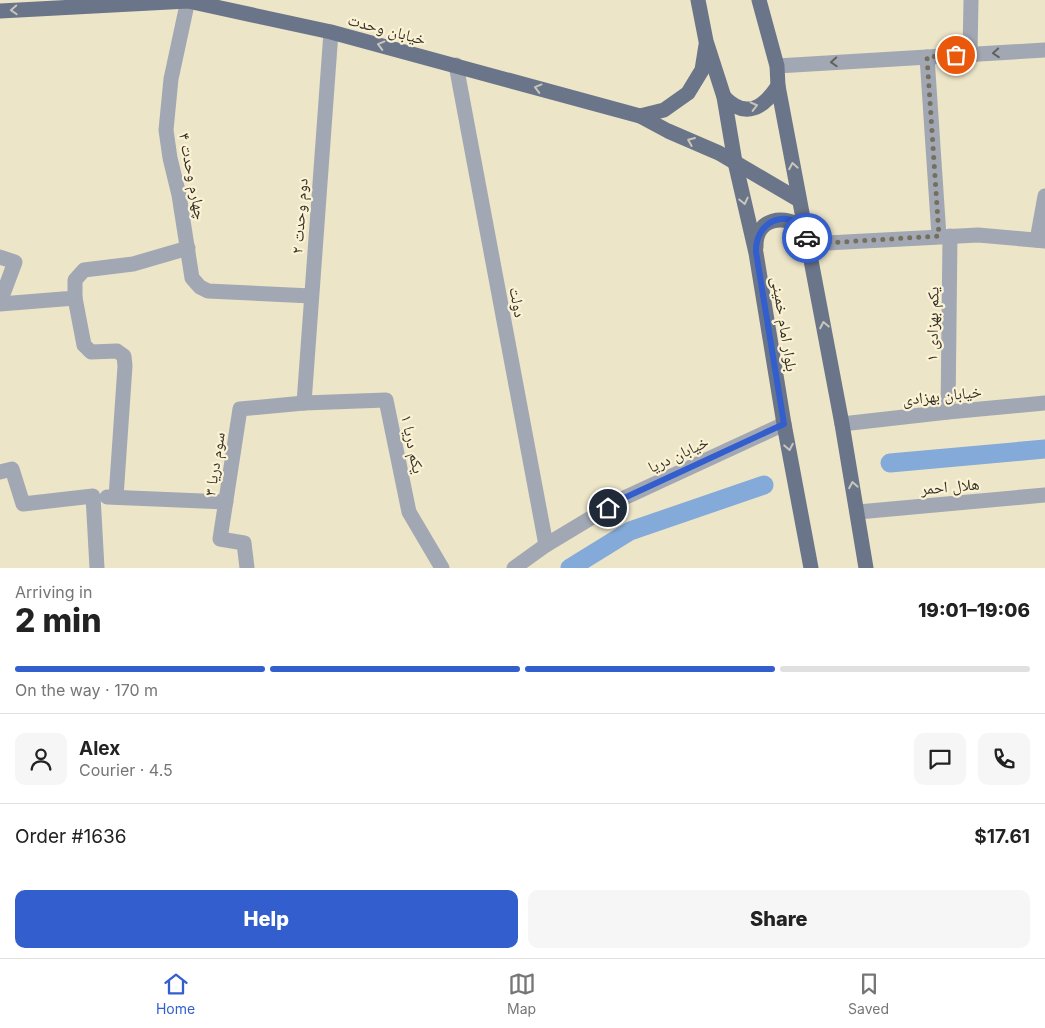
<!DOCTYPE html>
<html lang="en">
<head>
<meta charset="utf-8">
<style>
	:root { --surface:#fff; --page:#f6f6f6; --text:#222; --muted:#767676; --line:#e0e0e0; --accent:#325ece }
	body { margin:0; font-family:Inter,"Noto Naskh Arabic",sans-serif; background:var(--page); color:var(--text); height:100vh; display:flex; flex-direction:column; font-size:19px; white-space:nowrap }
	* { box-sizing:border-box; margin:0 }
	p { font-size:16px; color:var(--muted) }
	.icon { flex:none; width:28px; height:28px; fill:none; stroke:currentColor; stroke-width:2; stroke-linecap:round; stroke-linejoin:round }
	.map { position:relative; height:568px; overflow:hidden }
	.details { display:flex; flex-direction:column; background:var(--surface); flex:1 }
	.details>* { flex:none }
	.pin { position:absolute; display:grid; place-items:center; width:42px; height:42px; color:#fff; margin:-21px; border:2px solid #fff; border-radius:50%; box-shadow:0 1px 5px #0007 }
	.courier { position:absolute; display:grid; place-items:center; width:50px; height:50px; margin:-25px; border:4px solid #325ece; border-radius:50%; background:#fff; color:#222; box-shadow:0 1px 6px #0007 }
	.headline em { font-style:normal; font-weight:800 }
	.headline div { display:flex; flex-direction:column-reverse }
	.headline { display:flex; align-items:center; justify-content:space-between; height:85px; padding:0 15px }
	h1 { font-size:32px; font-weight:800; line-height:38px }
	.bar { display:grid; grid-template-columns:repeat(4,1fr); gap:8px 5px; align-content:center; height:60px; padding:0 15px }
	.bar i { height:6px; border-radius:4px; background:var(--line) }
	.bar .active { background:var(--accent) }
	.bar p { grid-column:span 4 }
	.line { display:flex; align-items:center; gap:12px; padding:0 15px; border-top:1px solid var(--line) }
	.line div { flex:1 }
	.round { display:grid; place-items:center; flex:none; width:52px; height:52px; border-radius:10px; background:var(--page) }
	.primary-button { display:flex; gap:10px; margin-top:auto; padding:10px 15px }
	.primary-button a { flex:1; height:58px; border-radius:10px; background:var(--accent); color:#fff; font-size:20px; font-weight:800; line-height:58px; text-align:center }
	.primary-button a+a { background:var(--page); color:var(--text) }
	.menu { display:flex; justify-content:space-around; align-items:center; height:70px; border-top:1px solid var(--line); background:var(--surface); font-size:14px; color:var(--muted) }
	.menu a { display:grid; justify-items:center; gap:2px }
	.menu .active { color:var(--accent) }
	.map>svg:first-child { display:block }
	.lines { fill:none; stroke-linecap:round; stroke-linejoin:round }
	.canal { stroke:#84aad9; stroke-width:19 }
	.minor { stroke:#a2a8b3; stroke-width:15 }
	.major { stroke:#6a7589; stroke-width:15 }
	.oneway { stroke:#c8c6ba }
	.oneway2 { stroke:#60605e }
	.done { stroke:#756f5e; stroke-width:5; stroke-dasharray:0 9 }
	.route { stroke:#325ece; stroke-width:6 }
	.labels { text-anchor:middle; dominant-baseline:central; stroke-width:4.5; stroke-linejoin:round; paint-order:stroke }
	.street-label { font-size:16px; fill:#343025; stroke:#fbf2d5 }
</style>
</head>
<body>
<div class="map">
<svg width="1045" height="568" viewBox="0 0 1045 568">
	<rect width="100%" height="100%" fill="#ede5c8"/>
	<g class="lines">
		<g class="canal">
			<path d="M 890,463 L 1045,449"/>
			<path d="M 570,568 L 630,531 L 764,485"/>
		</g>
		<g class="minor">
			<path d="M 188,0 L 171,79 L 166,130 L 170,158 L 179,195 L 192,278 L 200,287 L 208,291 L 311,296"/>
			<path d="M 970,54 L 971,0"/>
			<path d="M 927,57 L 939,236"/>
			<path d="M 456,65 L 546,545"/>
			<path d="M 777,66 L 1045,50"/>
			<path d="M 1037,240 L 1045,196"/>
			<path d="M 808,244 L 978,235 L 1045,241"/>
			<path d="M 0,257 L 15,262 L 0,302"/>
			<path d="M 75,298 L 84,345 L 91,352 L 117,351 L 124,356 L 125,366 L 116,497"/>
			<path d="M 0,304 L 75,298 L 75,280 L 84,270 L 133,264 L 188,248"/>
			<path d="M 304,403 L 331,32"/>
			<path d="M 948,412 L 950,236"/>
			<path d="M 842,424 L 948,412 L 1045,403"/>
			<path d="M 0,472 L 12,469 L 23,504 L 93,496 L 97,568"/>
			<path d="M 107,497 L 226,502"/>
			<path d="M 858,512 L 1045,495"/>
			<path d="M 247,568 L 244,543 L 220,539 L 240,409 L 304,403 L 386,400 L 409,512 L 442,568"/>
			<path d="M 514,568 L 546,545 L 624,498 L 784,424"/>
		</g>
		<g class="major">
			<path d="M 698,0 L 706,41 L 724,97 L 735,162 L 756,253 L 784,424 L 811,568"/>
			<path d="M 759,0 L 777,66 L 778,86 L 842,424 L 866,568"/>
			<path d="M 0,11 L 188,1 L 331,32 L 640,116 L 668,131 L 719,153 L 799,200"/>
			<path d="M 724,97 C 746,120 764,107 778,86"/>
			<path d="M 640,116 L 664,110 L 688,93 L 702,70 L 706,45"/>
			<path d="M 756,247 C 755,218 785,213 805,229"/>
		</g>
	</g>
	<defs><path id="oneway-chevron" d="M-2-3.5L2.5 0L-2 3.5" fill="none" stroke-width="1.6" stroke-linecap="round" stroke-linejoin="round" transform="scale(1.25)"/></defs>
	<g class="oneway">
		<use href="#oneway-chevron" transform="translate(14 10) rotate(177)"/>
		<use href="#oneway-chevron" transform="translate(381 45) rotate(-165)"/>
		<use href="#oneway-chevron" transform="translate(538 88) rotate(-165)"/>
		<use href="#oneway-chevron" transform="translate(754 106) rotate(-14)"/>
		<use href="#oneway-chevron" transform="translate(691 141) rotate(-157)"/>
		<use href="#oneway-chevron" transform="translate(793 166) rotate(-100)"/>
		<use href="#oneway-chevron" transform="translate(744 201) rotate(77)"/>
		<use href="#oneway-chevron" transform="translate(824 325) rotate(-101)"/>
		<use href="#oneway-chevron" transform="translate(789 447) rotate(79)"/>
		<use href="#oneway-chevron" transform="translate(853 485) rotate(-100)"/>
	</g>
	<g class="oneway2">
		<use href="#oneway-chevron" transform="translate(996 53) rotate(176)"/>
		<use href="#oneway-chevron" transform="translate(834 62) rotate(177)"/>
	</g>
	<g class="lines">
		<path class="done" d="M 807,238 L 808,244 L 939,236 L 927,57 L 956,55"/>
		<path class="route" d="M 608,508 L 624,498 L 784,424 L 756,252 C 755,215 799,207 807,238"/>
	</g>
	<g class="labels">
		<g class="street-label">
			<text transform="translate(387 29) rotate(15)">خیابان وحدت</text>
			<text transform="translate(193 176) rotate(79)">چهارم وحدت ۴</text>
			<text transform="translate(299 216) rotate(-86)">دوم وحدت ۲</text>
			<text transform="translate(518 302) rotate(79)">دولت</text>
			<text transform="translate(785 324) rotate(81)">بلوار امام خمینی</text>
			<text transform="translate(932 324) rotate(-89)">یکم بهزادی ۱</text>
			<text transform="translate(942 395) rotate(-6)">خیابان بهزادی</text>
			<text transform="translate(413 444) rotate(78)">یکم دریا ۱</text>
			<text transform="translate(678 454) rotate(-25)">خیابان دریا</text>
			<text transform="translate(214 464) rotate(-81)">سوم دریا ۳</text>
			<text transform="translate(950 486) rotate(-5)">هلال احمر</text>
		</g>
	</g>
</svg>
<div class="pin" style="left:956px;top:55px;background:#ea580c"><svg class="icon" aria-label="bag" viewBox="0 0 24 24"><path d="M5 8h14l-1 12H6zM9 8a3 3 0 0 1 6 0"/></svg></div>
<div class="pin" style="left:608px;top:508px;background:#1f2937"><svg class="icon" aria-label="home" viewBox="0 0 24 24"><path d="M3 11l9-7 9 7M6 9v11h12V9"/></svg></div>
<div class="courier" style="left:807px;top:238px"><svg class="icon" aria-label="car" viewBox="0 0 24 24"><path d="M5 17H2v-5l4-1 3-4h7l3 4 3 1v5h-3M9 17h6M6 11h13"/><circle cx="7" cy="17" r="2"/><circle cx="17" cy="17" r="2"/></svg></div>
</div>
<section class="details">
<div class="headline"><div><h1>2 min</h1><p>Arriving in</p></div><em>19:01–19:06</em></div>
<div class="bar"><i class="active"></i><i class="active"></i><i class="active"></i><i></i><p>On the way · 170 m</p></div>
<div class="line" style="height:90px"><a class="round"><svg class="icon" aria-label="person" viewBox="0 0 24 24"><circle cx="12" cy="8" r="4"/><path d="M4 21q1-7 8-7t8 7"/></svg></a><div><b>Alex</b><p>Courier · 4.5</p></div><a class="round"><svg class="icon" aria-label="chat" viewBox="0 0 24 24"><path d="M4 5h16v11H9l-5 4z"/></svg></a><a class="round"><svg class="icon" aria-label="phone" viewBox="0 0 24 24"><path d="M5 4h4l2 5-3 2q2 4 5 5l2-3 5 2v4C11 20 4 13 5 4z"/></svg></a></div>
<div class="line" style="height:65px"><div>Order #1636</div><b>$17.61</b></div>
<div class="primary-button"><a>Help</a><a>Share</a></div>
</section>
<nav class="menu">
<a class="active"><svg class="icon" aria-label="home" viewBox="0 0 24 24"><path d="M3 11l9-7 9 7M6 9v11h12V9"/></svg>Home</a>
<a><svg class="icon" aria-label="map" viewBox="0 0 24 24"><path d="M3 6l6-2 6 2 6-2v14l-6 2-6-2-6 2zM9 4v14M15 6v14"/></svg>Map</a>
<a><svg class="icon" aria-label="saved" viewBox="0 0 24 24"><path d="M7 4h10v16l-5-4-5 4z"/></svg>Saved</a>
</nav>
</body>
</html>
